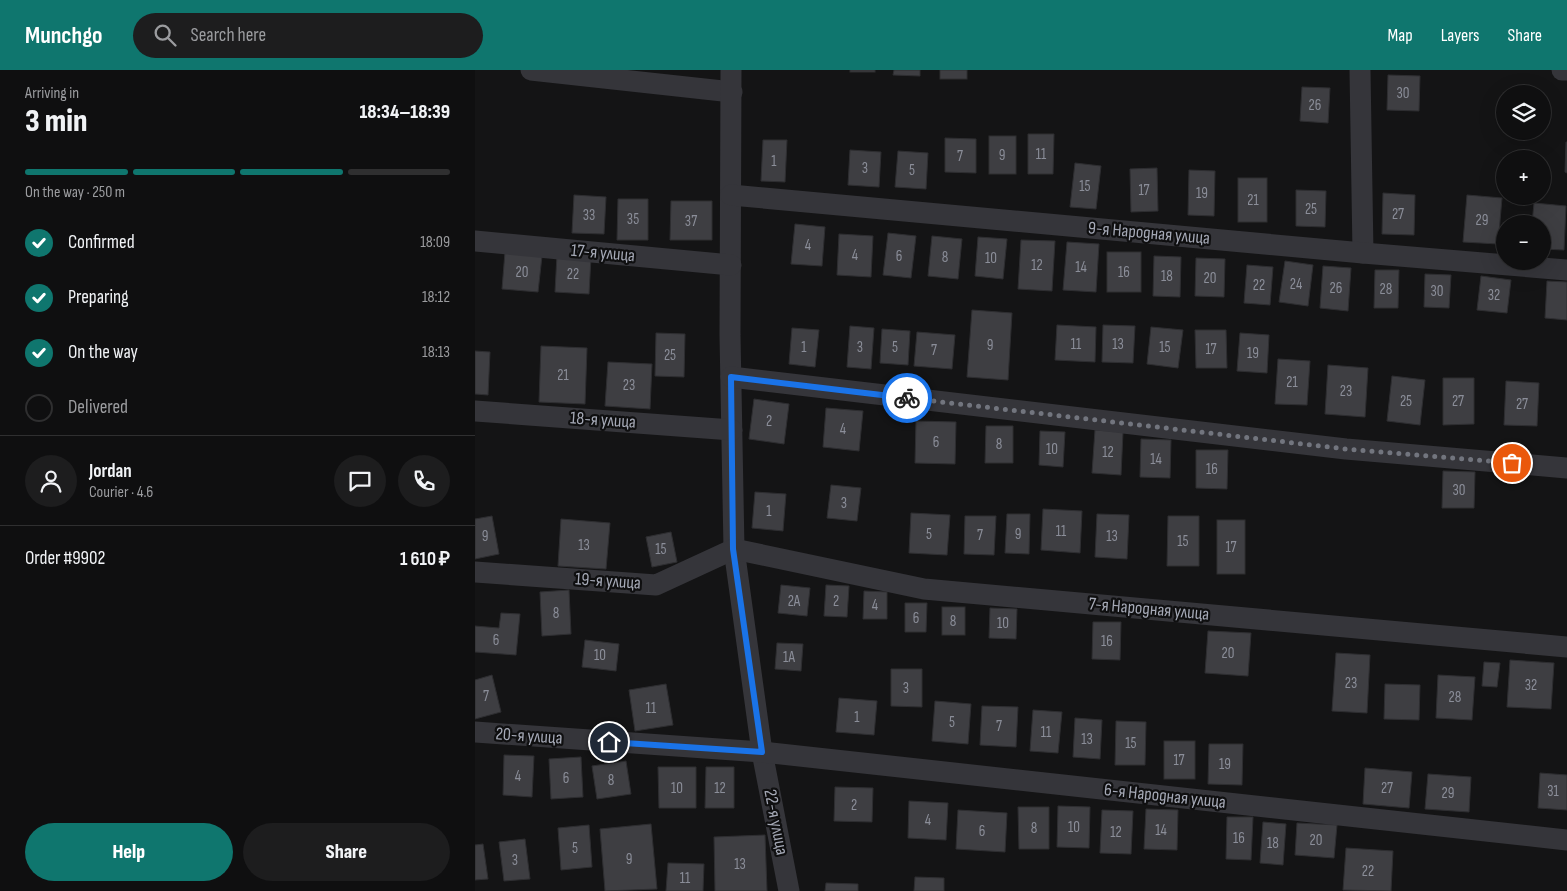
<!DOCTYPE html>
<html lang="en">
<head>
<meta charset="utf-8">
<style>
	:root { --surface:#0f0f10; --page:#1d1d1e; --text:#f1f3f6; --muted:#9b9c9f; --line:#2f2f30; --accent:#0f766e }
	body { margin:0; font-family:"Sofia Sans Condensed",sans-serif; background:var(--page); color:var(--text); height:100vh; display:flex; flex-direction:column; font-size:19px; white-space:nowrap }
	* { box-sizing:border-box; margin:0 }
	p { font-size:16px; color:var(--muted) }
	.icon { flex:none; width:28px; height:28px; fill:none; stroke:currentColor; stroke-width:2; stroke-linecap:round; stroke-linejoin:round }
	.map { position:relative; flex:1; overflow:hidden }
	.sheet { display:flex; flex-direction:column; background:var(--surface); width:475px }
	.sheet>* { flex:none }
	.fabs { position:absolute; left:1021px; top:15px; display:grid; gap:10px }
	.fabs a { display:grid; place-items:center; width:55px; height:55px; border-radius:50%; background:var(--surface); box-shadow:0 5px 20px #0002,0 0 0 1px var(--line); font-size:25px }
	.pin { position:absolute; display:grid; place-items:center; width:42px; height:42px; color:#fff; margin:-21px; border:2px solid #fff; border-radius:50%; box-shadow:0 1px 5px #0007 }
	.courier { position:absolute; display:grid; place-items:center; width:50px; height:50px; margin:-25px; border:4px solid #1a73e8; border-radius:50%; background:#fff; color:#222; box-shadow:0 1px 6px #0007 }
	.summary em { font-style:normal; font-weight:800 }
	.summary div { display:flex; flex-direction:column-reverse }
	.summary { display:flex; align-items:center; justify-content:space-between; height:85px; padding:0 25px }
	h1 { font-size:32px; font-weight:800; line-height:38px }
	.bar { display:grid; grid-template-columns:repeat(4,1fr); gap:8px 5px; align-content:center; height:60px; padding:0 25px }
	.bar i { height:6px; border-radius:4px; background:var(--line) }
	.bar .current { background:var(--accent) }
	.bar p { grid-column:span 4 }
	.line { display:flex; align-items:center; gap:12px; padding:0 25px; border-top:1px solid var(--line) }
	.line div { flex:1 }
	.round { display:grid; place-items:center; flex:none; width:52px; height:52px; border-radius:26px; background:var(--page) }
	ol { padding:0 25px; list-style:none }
	li { display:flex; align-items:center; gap:15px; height:55px }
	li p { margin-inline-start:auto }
	li .icon { padding:5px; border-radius:50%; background:var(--accent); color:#fff; stroke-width:4 }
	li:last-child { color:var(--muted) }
	li i { width:28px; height:28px; border:2px solid var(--line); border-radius:50% }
	.cta { display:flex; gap:10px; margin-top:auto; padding:10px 25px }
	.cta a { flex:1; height:58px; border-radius:30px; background:var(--accent); color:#fff; font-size:20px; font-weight:800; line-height:58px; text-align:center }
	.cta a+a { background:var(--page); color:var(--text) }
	header { display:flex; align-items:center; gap:30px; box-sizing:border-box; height:70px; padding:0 25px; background:var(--accent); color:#fff }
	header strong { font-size:24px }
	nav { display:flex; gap:28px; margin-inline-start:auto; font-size:18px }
	.search { width:350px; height:45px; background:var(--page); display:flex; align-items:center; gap:12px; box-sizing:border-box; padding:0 18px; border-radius:28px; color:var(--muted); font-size:19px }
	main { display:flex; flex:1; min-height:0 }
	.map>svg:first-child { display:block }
	.building { fill:#3e3e42; stroke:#2e2e31 }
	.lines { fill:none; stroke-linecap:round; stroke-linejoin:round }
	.minor { stroke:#35353a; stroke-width:21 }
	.done { stroke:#72757e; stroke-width:5; stroke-dasharray:0 9 }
	.route { stroke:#1a73e8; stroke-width:6 }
	.labels { text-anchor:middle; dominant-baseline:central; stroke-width:4.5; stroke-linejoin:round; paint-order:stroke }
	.number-label { font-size:15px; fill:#8b8e99 }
	.street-label { font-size:18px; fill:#a5a9b6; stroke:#0f0f10 }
</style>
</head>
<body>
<header>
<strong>Munchgo</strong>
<div class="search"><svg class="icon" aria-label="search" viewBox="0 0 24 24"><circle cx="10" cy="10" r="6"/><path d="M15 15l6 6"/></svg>Search here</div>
<nav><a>Map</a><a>Layers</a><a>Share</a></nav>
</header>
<main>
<section class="sheet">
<div class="summary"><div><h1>3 min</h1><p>Arriving in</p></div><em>18:34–18:39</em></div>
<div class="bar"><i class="current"></i><i class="current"></i><i class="current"></i><i></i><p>On the way · 250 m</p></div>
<ol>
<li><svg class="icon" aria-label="check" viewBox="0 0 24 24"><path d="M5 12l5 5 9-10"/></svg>Confirmed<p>18:09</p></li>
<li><svg class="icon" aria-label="check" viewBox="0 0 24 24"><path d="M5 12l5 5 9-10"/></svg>Preparing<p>18:12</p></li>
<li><svg class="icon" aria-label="check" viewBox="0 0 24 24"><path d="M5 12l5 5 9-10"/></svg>On the way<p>18:13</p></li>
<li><i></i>Delivered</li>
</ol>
<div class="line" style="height:90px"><a class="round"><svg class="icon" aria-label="person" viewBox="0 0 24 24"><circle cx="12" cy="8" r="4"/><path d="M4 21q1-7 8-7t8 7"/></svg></a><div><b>Jordan</b><p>Courier · 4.6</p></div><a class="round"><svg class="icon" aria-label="chat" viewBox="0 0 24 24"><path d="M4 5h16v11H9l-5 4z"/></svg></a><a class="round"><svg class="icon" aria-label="phone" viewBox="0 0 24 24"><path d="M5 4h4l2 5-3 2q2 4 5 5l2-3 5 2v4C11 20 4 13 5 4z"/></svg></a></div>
<div class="line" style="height:65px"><div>Order #9902</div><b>1 610 ₽</b></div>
<div class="cta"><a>Help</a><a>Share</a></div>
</section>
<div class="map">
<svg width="1092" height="821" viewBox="0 0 1092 821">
	<rect width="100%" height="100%" fill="#141415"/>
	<g class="building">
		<rect x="375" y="0" width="25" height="2"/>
		<path d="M 419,0 L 445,0 L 445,6 L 418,5 Z"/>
		<rect x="465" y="0" width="27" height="9"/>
		<path d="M 913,5 L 945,6 L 944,41 L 912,40 Z"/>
		<path d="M 827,17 L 855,18 L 853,53 L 825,51 Z"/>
		<path d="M 553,64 L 579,64 L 578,104 L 553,104 Z"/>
		<rect x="514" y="66" width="27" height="38"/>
		<path d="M 470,68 L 501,69 L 501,103 L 470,102 Z"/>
		<path d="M 288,70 L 312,70 L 310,112 L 286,111 Z"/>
		<path d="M 1091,72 L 1092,72 L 1092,103 L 1090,102 Z"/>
		<path d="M 375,80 L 406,82 L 404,117 L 373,115 Z"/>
		<path d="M 423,81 L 453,83 L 451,119 L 420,117 Z"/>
		<path d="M 600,93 L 626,96 L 621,139 L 595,137 Z"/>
		<path d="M 682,98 L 683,141 L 656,142 L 655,99 Z"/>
		<path d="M 714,100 L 740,101 L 739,146 L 713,145 Z"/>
		<rect x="763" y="108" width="29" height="44"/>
		<path d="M 821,120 L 851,121 L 850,157 L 821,156 Z"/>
		<path d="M 908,123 L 940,125 L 939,165 L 907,164 Z"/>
		<path d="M 99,125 L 131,127 L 129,164 L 97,163 Z"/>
		<path d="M 992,125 L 1027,128 L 1023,174 L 988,172 Z"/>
		<path d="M 143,129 L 173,129 L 173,170 L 142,170 Z"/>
		<path d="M 196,131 L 237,131 L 237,170 L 195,170 Z"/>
		<path d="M 1059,133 L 1091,136 L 1089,180 L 1068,179 L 1068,154 L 1057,154 Z"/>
		<path d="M 320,154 L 350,157 L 347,196 L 316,194 Z"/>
		<path d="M 413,163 L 441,166 L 436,208 L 408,205 Z"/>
		<path d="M 364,164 L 398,166 L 396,207 L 362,205 Z"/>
		<path d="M 457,166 L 487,169 L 483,209 L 453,206 Z"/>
		<path d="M 503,167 L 532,169 L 528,209 L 500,206 Z"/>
		<path d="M 546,170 L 580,171 L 577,221 L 543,219 Z"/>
		<path d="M 592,172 L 624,174 L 621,222 L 588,220 Z"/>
		<path d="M 30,182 L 67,186 L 63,222 L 27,219 Z"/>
		<rect x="632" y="182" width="34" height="40"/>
		<path d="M 82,185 L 116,187 L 114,224 L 80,222 Z"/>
		<path d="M 679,186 L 706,187 L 705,227 L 678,226 Z"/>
		<path d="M 721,188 L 750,189 L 749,227 L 720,226 Z"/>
		<path d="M 810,191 L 838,195 L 833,236 L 804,232 Z"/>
		<path d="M 772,195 L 798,197 L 795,235 L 769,233 Z"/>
		<path d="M 848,196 L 876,198 L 873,241 L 845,238 Z"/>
		<path d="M 900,200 L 924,200 L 923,238 L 899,238 Z"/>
		<path d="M 950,204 L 976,205 L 974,238 L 949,237 Z"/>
		<path d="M 1006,206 L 1036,210 L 1032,243 L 1002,240 Z"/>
		<path d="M 1072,211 L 1092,212 L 1092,250 L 1070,248 Z"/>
		<path d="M 497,240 L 537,243 L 533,310 L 492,307 Z"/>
		<path d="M 582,255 L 621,257 L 620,292 L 580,290 Z"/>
		<path d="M 628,255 L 660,256 L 658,293 L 627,292 Z"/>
		<path d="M 375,256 L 399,258 L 396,299 L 372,297 Z"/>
		<path d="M 676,257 L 708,260 L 703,298 L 672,294 Z"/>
		<path d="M 317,258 L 344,260 L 340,297 L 314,294 Z"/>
		<path d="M 407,259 L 435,261 L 433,295 L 405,293 Z"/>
		<path d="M 720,260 L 751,260 L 752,298 L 721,298 Z"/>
		<path d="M 442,262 L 480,265 L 477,299 L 439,296 Z"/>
		<path d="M 181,263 L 210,264 L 209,307 L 180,306 Z"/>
		<path d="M 765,263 L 794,265 L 792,303 L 762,301 Z"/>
		<path d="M 66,276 L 112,278 L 110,334 L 64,332 Z"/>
		<path d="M 0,281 L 15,282 L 13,325 L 0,324 Z"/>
		<path d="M 803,289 L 835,291 L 832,335 L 800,334 Z"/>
		<path d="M 133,292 L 177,294 L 175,339 L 130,336 Z"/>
		<path d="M 853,295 L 893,298 L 890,347 L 850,344 Z"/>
		<path d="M 917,306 L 950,310 L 945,355 L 912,351 Z"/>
		<path d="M 968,308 L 999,308 L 999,354 L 968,355 Z"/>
		<path d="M 1031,311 L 1064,313 L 1062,356 L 1029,355 Z"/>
		<path d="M 279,329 L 314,334 L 309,374 L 274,369 Z"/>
		<path d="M 351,338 L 388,341 L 384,381 L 348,377 Z"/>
		<path d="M 441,351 L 481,352 L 480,394 L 440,393 Z"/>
		<path d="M 511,356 L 538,356 L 538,393 L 510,393 Z"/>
		<path d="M 620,360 L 648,362 L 646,405 L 617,403 Z"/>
		<path d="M 565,361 L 590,362 L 588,397 L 564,395 Z"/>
		<path d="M 666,369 L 696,370 L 695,408 L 665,407 Z"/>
		<path d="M 721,380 L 753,380 L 752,419 L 721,418 Z"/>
		<path d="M 968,401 L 1000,402 L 999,438 L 967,438 Z"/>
		<path d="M 356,415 L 386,418 L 382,451 L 352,448 Z"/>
		<path d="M 280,422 L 311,424 L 308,461 L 277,458 Z"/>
		<path d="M 568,439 L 607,441 L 605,483 L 566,480 Z"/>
		<path d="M 436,443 L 475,445 L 472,485 L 434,483 Z"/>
		<path d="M 532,444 L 555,444 L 554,484 L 530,483 Z"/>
		<path d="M 622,444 L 654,445 L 652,489 L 620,487 Z"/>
		<path d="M 17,446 L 24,484 L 0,489 L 0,449 Z"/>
		<path d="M 490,446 L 521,446 L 519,485 L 489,484 Z"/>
		<path d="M 693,446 L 724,446 L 724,496 L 692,496 Z"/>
		<path d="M 86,449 L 135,453 L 131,499 L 83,496 Z"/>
		<rect x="742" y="450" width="28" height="54"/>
		<path d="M 196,462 L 202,492 L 177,497 L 171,467 Z"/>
		<path d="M 306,515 L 335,518 L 332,546 L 303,543 Z"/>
		<path d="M 351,515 L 374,516 L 372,547 L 349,546 Z"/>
		<path d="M 94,520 L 96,564 L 67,566 L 65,522 Z"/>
		<path d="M 389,521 L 412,522 L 412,549 L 388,549 Z"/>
		<path d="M 430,533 L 452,533 L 451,562 L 430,562 Z"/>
		<rect x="467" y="537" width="23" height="28"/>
		<path d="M 515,538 L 542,539 L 541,569 L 514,568 Z"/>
		<path d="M 26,543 L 45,544 L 41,585 L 0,582 L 0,556 L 24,558 Z"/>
		<path d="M 618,552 L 646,552 L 645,590 L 617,589 Z"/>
		<path d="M 733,561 L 776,563 L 773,606 L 730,603 Z"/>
		<path d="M 110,570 L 144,574 L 141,601 L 107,597 Z"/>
		<path d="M 302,573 L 328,574 L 326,601 L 300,599 Z"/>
		<path d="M 861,583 L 895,585 L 892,643 L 857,641 Z"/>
		<path d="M 1035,590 L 1079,593 L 1076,639 L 1032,637 Z"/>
		<path d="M 1009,592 L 1025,593 L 1022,617 L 1007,616 Z"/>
		<path d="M 416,599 L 447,599 L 447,637 L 416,636 Z"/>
		<path d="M 17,605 L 26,642 L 0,649 L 0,610 Z"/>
		<path d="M 963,605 L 1000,607 L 997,650 L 961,648 Z"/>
		<path d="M 191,614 L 198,655 L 160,661 L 154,620 Z"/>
		<path d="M 910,614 L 945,615 L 944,650 L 909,649 Z"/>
		<path d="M 364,628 L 402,631 L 399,665 L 361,662 Z"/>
		<path d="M 460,631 L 496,634 L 493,674 L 457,671 Z"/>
		<path d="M 507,636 L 543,637 L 541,677 L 505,675 Z"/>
		<path d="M 558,640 L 587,642 L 583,683 L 555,681 Z"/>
		<path d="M 600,648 L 627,650 L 625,689 L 598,687 Z"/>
		<path d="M 641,651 L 671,652 L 670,695 L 640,695 Z"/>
		<rect x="689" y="671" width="31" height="38"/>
		<path d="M 734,674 L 768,674 L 767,715 L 733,714 Z"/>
		<path d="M 29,685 L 59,686 L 57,727 L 28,725 Z"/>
		<path d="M 106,687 L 108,727 L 76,729 L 74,689 Z"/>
		<path d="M 151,691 L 156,724 L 122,729 L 117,696 Z"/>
		<path d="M 183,697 L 221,697 L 221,738 L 184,738 Z"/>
		<path d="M 231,697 L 259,697 L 259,738 L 230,738 Z"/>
		<path d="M 890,698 L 937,702 L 934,738 L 888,734 Z"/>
		<path d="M 1065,703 L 1092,705 L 1092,740 L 1063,738 Z"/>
		<path d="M 953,704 L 996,707 L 994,742 L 950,739 Z"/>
		<path d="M 360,717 L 398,718 L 397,752 L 359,751 Z"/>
		<path d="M 434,731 L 473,733 L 471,770 L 433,768 Z"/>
		<path d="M 583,736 L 615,737 L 614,778 L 582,777 Z"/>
		<path d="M 543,737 L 574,737 L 574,779 L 544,779 Z"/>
		<path d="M 671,739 L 703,740 L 702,780 L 669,779 Z"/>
		<path d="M 483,740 L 532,743 L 530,782 L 481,779 Z"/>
		<path d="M 627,740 L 658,741 L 656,784 L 625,783 Z"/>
		<path d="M 752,747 L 778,747 L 776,790 L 751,789 Z"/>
		<path d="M 788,752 L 811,754 L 808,795 L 785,793 Z"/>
		<path d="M 822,753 L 862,755 L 859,788 L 820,785 Z"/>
		<path d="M 176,754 L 182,819 L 130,821 L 125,759 Z"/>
		<path d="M 114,755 L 117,797 L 86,800 L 83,758 Z"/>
		<path d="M 290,765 L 292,821 L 240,821 L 239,767 Z"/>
		<path d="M 50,769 L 55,809 L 29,811 L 24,772 Z"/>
		<path d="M 8,774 L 13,809 L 0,810 L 0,775 Z"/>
		<path d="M 871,778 L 918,781 L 916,821 L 868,820 Z"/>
		<path d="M 193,793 L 229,794 L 228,821 L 191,821 Z"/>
		<path d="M 440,807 L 469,808 L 469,821 L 439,821 Z"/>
		<path d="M 351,813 L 383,814 L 383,821 L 350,821 Z"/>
	</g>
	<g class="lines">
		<g class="minor">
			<path d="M 56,0 L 257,22"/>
			<path d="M 256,0 L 255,265 L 259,479 L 287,682 L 314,821"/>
			<path d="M 885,0 L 888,183"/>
			<path d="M 1087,0 L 1092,0"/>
			<path d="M 256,125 L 888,183 L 1092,200"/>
			<path d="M 0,171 L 256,195"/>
			<path d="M 256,307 L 871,379 L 1092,398"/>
			<path d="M 0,341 L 257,360"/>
			<path d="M 0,502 L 181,515 L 259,479 L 449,519 L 1092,577"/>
			<path d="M 0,662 L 287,682 L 1092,770"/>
		</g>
	</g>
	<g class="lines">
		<path class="done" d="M 432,328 L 871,379 L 1037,393"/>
		<path class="route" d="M 134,672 L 287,682 L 258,479 L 256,307 L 432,328"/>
	</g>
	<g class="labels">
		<g class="number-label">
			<text x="928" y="23">30</text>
			<text x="840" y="35">26</text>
			<text x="566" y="84">11</text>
			<text x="527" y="85">9</text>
			<text x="485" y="86">7</text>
			<text x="299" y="91">1</text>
			<text x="390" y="98">3</text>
			<text x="437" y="100">5</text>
			<text x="610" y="116">15</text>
			<text x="669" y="120">17</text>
			<text x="727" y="123">19</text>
			<text x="778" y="130">21</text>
			<text x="836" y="139">25</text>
			<text x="923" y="144">27</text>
			<text x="114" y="145">33</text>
			<text x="158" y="149">35</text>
			<text x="1007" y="150">29</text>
			<text x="216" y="151">37</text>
			<text x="333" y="175">4</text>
			<text x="380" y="185">4</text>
			<text x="424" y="186">6</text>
			<text x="470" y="187">8</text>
			<text x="516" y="188">10</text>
			<text x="562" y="195">12</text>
			<text x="606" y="197">14</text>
			<text x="47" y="202">20</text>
			<text x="649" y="202">16</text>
			<text x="98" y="204">22</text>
			<text x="692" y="206">18</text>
			<text x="735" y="208">20</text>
			<text x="821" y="214">24</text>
			<text x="784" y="215">22</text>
			<text x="861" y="218">26</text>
			<text x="911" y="219">28</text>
			<text x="962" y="221">30</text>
			<text x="1019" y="225">32</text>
			<text x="601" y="274">11</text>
			<text x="643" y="274">13</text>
			<text x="515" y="275">9</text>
			<text x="329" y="277">1</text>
			<text x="385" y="277">3</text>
			<text x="420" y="277">5</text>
			<text x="690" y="277">15</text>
			<text x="736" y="279">17</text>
			<text x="459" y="280">7</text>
			<text x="778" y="283">19</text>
			<text x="195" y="285">25</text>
			<text x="88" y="305">21</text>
			<text x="817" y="312">21</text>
			<text x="154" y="315">23</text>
			<text x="871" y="321">23</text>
			<text x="931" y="331">25</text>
			<text x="983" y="331">27</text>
			<text x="1047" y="334">27</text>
			<text x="294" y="351">2</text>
			<text x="368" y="359">4</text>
			<text x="461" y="372">6</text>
			<text x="524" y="374">8</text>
			<text x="577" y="379">10</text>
			<text x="633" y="382">12</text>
			<text x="681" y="389">14</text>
			<text x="737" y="399">16</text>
			<text x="984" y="420">30</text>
			<text x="369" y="433">3</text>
			<text x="294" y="441">1</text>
			<text x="586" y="461">11</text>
			<text x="454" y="464">5</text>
			<text x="543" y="464">9</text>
			<text x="505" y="465">7</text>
			<text x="10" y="466">9</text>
			<text x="637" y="466">13</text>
			<text x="708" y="471">15</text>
			<text x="109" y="475">13</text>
			<text x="756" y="477">17</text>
			<text x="186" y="479">15</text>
			<text x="319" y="531">2А</text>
			<text x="361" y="531">2</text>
			<text x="400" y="535">4</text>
			<text x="81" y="543">8</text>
			<text x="441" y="548">6</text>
			<text x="478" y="551">8</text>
			<text x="528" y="553">10</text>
			<text x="21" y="570">6</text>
			<text x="632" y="571">16</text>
			<text x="753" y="583">20</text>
			<text x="125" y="585">10</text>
			<text x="314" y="587">1А</text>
			<text x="876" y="613">23</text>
			<text x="1056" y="615">32</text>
			<text x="431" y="618">3</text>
			<text x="11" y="626">7</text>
			<text x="980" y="627">28</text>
			<text x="176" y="638">11</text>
			<text x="382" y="647">1</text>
			<text x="477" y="652">5</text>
			<text x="524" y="656">7</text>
			<text x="571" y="662">11</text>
			<text x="612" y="669">13</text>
			<text x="656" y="673">15</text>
			<text x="704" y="690">17</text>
			<text x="750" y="694">19</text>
			<text x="43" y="706">4</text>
			<text x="91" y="708">6</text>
			<text x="136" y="710">8</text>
			<text x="202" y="718">10</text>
			<text x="245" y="718">12</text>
			<text x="912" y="718">27</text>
			<text x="1078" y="721">31</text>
			<text x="973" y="723">29</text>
			<text x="379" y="735">2</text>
			<text x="453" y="750">4</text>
			<text x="599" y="757">10</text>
			<text x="559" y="758">8</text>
			<text x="686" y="760">14</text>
			<text x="507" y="761">6</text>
			<text x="641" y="762">12</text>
			<text x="764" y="768">16</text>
			<text x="841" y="770">20</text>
			<text x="798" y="773">18</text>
			<text x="100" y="778">5</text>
			<text x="154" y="789">9</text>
			<text x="40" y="790">3</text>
			<text x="265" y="794">13</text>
			<text x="893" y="801">22</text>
			<text x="210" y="808">11</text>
		</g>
		<g class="street-label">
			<text transform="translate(674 163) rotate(5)">9-я Народная улица</text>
			<text transform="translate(128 183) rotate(5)">17-я улица</text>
			<text transform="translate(128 350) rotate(4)">18-я улица</text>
			<text transform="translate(133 511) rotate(4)">19-я улица</text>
			<text transform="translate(674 539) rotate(5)">7-я Народная улица</text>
			<text transform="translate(54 666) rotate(4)">20-я улица</text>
			<text transform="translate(690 726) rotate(6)">6-я Народная улица</text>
			<text transform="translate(301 752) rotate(79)">22-я улица</text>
		</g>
	</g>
</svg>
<div class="fabs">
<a><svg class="icon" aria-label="layers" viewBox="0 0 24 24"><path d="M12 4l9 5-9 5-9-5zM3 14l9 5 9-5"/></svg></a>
<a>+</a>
<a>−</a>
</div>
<div class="pin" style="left:1037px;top:393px;background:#ea580c"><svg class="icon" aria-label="bag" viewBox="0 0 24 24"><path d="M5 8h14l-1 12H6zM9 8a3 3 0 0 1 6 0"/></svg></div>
<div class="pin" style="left:134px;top:672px;background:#1f2937"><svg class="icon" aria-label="home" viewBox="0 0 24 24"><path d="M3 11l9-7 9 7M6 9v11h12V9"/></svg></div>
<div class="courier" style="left:432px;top:328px"><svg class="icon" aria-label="bike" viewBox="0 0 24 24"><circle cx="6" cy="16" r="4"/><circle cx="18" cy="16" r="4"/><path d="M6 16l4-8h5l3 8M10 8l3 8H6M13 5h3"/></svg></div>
</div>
</main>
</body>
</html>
